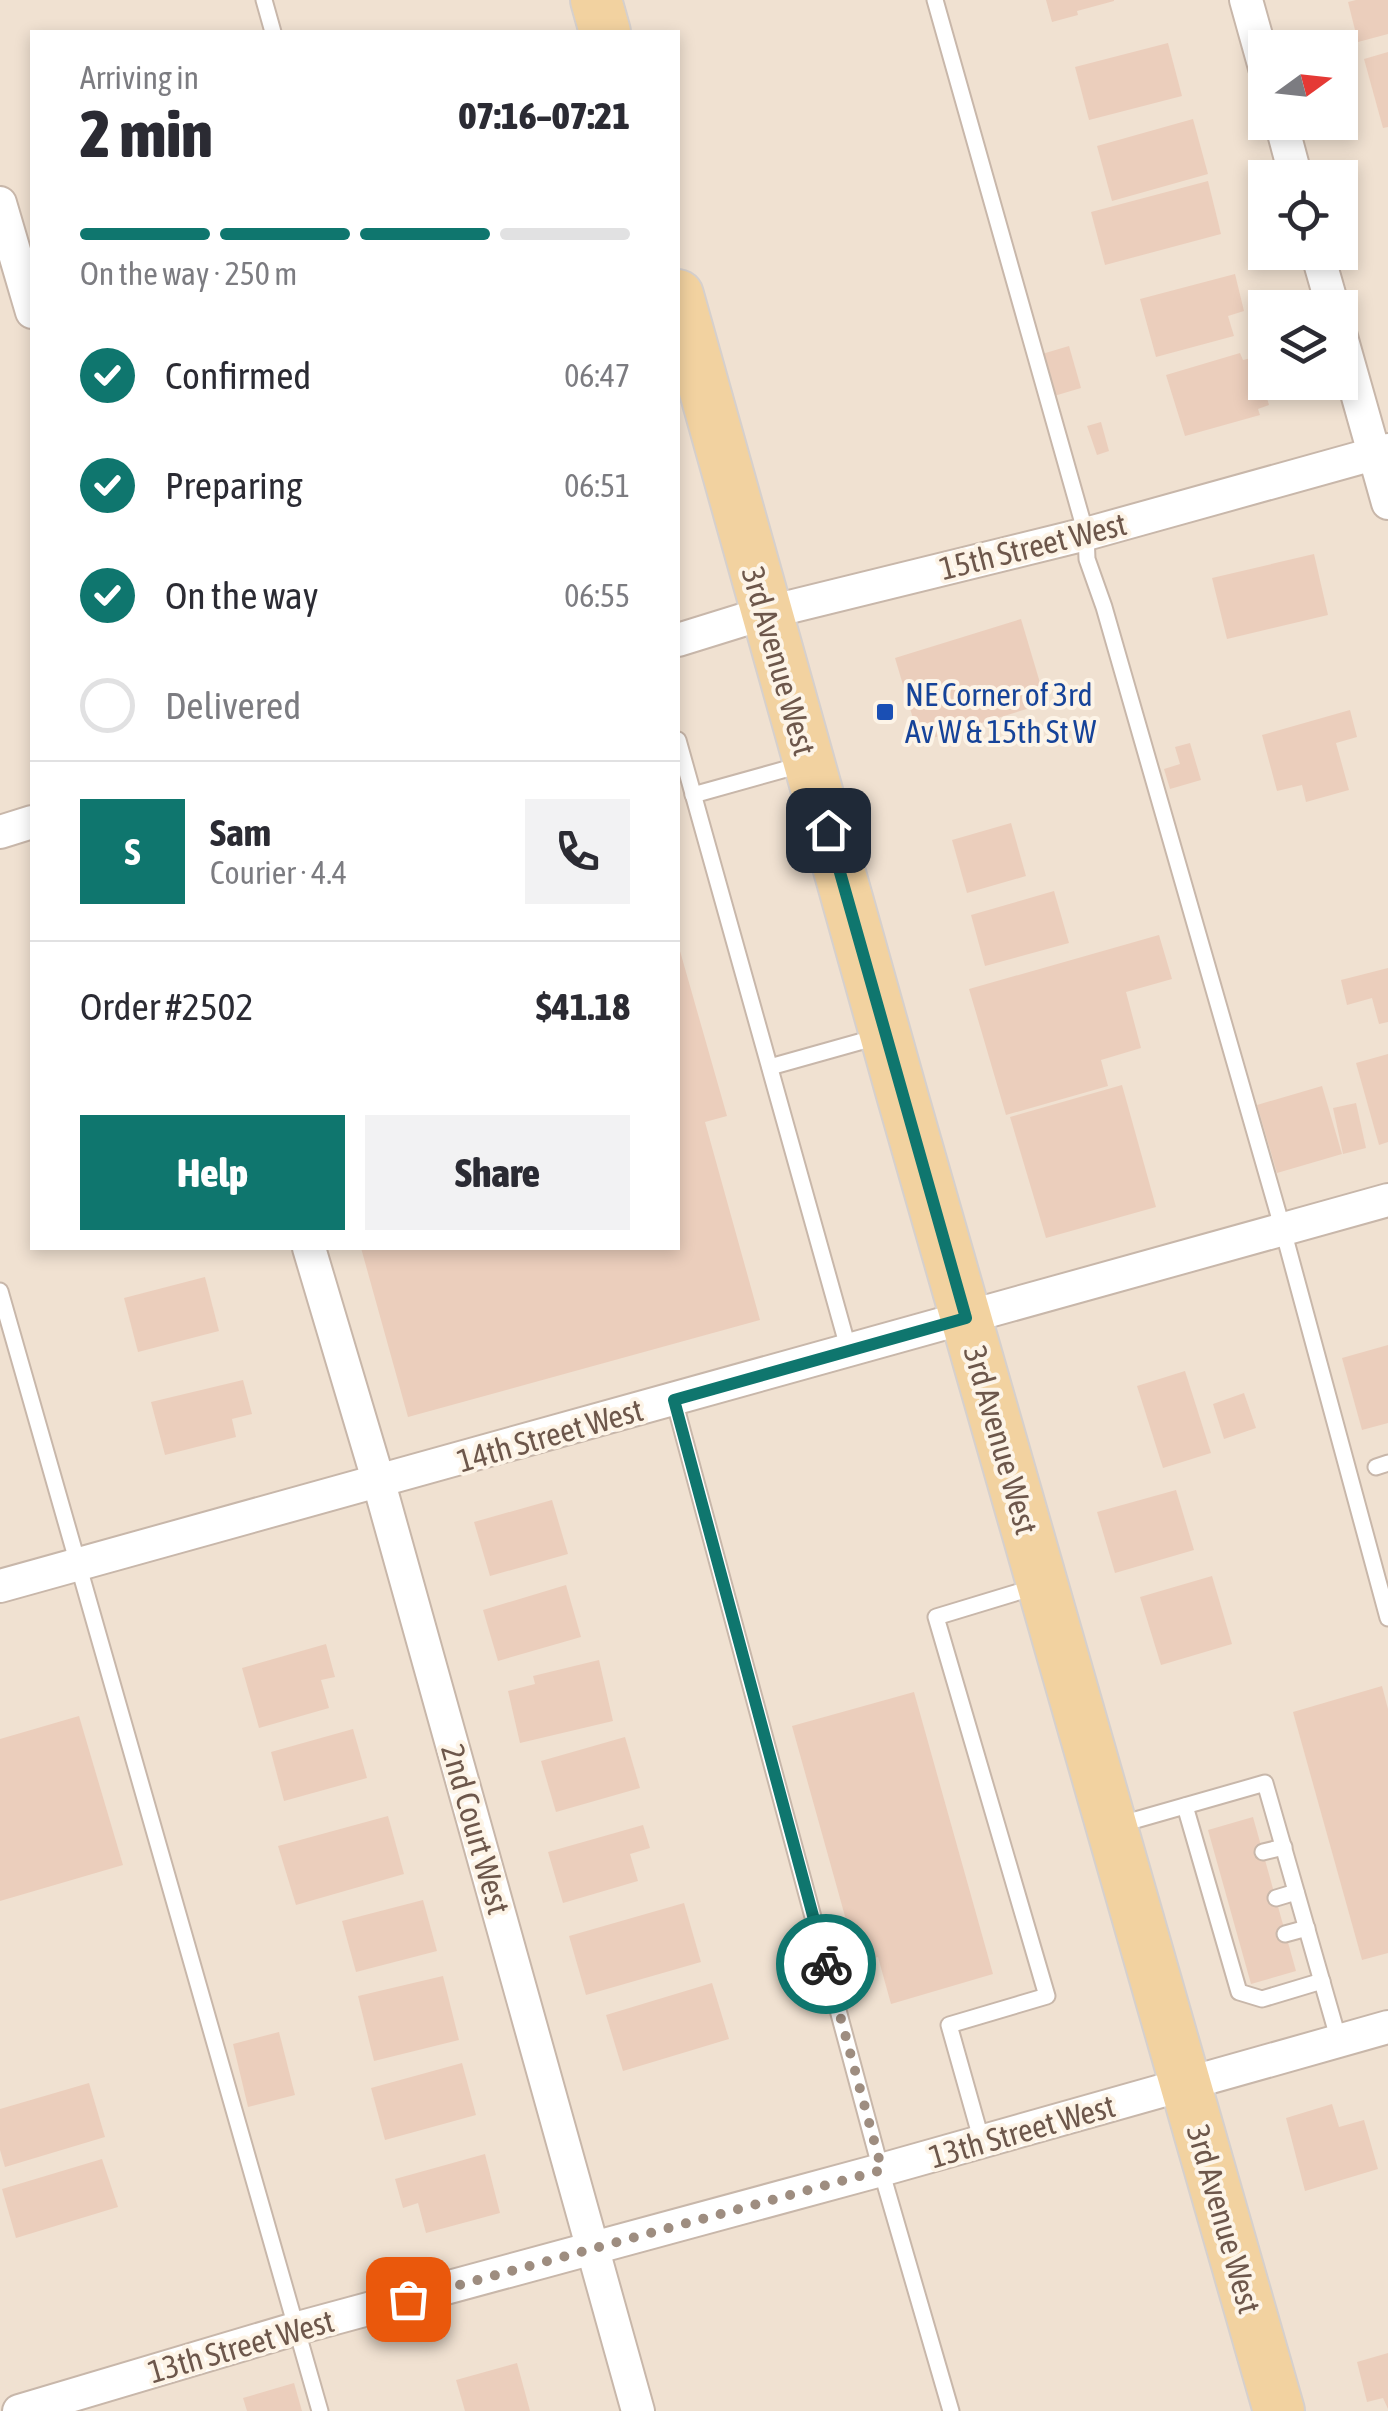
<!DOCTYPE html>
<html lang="en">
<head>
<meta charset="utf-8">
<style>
	:root { --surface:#fff; --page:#f2f2f3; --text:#2b2b33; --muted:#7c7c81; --line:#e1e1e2; --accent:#0f766e }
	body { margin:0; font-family:"Asap Condensed",sans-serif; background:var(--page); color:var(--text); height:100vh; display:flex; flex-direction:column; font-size:38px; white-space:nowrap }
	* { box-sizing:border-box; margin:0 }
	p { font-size:32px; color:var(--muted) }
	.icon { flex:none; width:55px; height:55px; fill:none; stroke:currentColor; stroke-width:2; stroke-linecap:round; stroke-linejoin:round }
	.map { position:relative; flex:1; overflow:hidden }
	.side { position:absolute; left:30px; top:30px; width:650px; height:1220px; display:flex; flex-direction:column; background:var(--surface); border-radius:0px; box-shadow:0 5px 15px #0003 }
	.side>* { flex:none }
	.needle { width:65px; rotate:75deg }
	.controls { position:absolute; left:1248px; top:30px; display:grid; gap:20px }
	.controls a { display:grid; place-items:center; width:110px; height:110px; border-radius:0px; background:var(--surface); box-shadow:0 5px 15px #0003; font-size:50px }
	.pin { position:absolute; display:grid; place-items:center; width:85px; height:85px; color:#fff; margin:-42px; border-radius:20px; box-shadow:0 5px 15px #0006 }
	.courier { position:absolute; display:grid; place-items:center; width:100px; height:100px; margin:-50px; border:8px solid #0f766e; border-radius:50%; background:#fff; color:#222; box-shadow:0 2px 12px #0007 }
	.head em { font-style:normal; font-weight:800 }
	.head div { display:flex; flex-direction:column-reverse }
	.head { display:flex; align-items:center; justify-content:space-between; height:170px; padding:0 50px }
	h1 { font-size:65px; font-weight:800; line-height:75px }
	.bar { display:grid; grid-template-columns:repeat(4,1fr); gap:15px 10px; align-content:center; height:120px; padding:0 50px }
	.bar i { height:12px; border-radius:8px; background:var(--line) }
	.bar .current { background:var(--accent) }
	.bar p { grid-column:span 4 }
	.line { display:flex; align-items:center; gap:25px; padding:0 50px; border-top:2px solid var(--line) }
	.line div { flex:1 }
	.round { display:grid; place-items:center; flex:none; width:105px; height:105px; border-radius:0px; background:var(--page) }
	ol { padding:0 50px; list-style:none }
	li { display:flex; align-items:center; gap:30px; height:110px }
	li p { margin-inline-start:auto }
	li .icon { padding:10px; border-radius:50%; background:var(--accent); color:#fff; stroke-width:4 }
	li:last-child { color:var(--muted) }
	li i { width:55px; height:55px; border:5px solid var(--line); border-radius:50% }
	.action { display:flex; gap:20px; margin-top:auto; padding:20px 50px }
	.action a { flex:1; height:115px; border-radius:0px; background:var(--accent); color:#fff; font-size:40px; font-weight:800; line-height:115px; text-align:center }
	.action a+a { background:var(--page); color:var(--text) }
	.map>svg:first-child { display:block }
	.residential { fill:#f0e1d1; fill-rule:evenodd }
	.building { fill:#ebcebc }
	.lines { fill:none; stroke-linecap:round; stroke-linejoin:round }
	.service-casing { stroke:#c8b7aa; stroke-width:19 }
	.minor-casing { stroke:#c8b7aa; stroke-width:36 }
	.primary-casing { stroke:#d6d0cd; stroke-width:54 }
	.service { stroke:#fff; stroke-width:15 }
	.minor { stroke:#fff; stroke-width:32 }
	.primary { stroke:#f2d2a0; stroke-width:50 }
	.done { stroke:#9e8d80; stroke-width:10; stroke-dasharray:0 18 }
	.route { stroke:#0f766e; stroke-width:12 }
	.transit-dot { fill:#1a4fb4; stroke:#fdf4e7; stroke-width:4 }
	.labels { text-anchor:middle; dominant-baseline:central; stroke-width:8; stroke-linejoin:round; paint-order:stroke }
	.street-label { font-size:32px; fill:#6d574b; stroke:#fdf4e7 }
	.transit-label { font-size:32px; fill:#164399; stroke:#fdf4e7; text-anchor:start }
</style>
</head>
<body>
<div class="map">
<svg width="1388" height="2411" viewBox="0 0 1388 2411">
	<rect width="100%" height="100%" fill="#f9f0e1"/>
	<path class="residential" d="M 0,0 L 1388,0 L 1388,2411 L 0,2411 ZM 32,32 L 678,32 L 678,1248 L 32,1248 ZM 1265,48 L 1340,48 L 1340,122 L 1265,122 ZM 1265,178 L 1340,178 L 1340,252 L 1265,252 ZM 1265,308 L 1340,308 L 1340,382 L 1265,382 Z"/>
	<g class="building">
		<path d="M 1046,0 L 1114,0 L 1114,1 L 1077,11 L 1078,15 L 1052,22 Z"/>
		<path d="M 1356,0 L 1388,0 L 1388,34 L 1358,42 L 1348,2 Z"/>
		<path d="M 1168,43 L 1182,96 L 1089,120 L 1075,67 Z"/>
		<path d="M 1388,52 L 1388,127 L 1383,128 L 1364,59 Z"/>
		<path d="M 1193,119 L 1208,174 L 1112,201 L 1097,146 Z"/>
		<path d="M 1208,181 L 1221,234 L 1105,265 L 1091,212 Z"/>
		<path d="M 1235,274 L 1244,311 L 1228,316 L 1234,336 L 1156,357 L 1140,299 Z"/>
		<path d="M 1069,346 L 1081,388 L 1054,396 L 1042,354 Z"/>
		<path d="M 1240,353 L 1243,360 L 1255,357 L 1269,405 L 1258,409 L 1260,415 L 1185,436 L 1166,375 Z"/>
		<path d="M 1101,422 L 1109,451 L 1097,455 L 1087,426 Z"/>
		<path d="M 1314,554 L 1328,615 L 1227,639 L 1212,578 Z"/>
		<path d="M 1021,619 L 1046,703 L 920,742 L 895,658 Z"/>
		<path d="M 1350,710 L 1357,737 L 1336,743 L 1349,790 L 1306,802 L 1302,785 L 1277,791 L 1262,735 Z"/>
		<path d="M 1190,743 L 1201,780 L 1170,789 L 1164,769 L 1180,764 L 1175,747 Z"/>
		<path d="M 1011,823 L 1026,876 L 967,893 L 952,840 Z"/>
		<path d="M 1054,891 L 1069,943 L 985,966 L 971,915 Z"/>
		<path d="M 1159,935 L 1172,979 L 1126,992 L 1141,1048 L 1101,1060 L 1108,1086 L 1006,1115 L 969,989 Z"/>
		<path d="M 678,944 L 727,1116 L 705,1122 L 760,1320 L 408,1417 L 361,1248 L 678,1248 Z"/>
		<path d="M 1388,968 L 1388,1022 L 1379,1024 L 1372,998 L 1347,1005 L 1341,980 Z"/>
		<path d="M 1388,1054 L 1388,1142 L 1379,1145 L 1356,1063 Z"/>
		<path d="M 1122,1085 L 1156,1207 L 1046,1238 L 1010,1117 Z"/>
		<path d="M 1322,1086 L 1342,1154 L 1277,1173 L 1257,1105 Z"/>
		<path d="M 1356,1103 L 1366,1148 L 1343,1154 L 1333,1108 Z"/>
		<path d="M 205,1277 L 219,1331 L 138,1352 L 124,1298 Z"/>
		<path d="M 1388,1345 L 1388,1423 L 1362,1430 L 1342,1358 Z"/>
		<path d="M 1185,1371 L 1211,1453 L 1163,1468 L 1137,1386 Z"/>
		<path d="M 243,1380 L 252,1414 L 232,1419 L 236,1437 L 165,1455 L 151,1402 Z"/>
		<path d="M 1244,1393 L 1256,1428 L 1224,1439 L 1213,1404 Z"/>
		<path d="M 1176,1490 L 1194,1550 L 1115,1573 L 1097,1512 Z"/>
		<path d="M 552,1500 L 568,1554 L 490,1576 L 474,1522 Z"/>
		<path d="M 1212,1576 L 1232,1644 L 1161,1665 L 1140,1597 Z"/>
		<path d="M 566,1585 L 581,1637 L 498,1661 L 483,1610 Z"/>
		<path d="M 326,1644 L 335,1677 L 321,1680 L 329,1708 L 259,1728 L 242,1668 Z"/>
		<path d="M 599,1660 L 613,1721 L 520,1743 L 508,1691 L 535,1684 L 533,1676 Z"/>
		<path d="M 1382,1686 L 1388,1709 L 1388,1953 L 1362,1960 L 1293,1712 Z"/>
		<path d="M 914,1692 L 993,1974 L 891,2004 L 878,1957 L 858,1963 L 792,1726 Z"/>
		<path d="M 79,1716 L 123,1865 L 0,1901 L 0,1739 Z"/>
		<path d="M 353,1729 L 367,1778 L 284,1801 L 271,1752 Z"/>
		<path d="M 625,1737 L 640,1788 L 556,1812 L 541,1761 Z"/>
		<path d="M 388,1816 L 404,1874 L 296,1905 L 278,1846 Z"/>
		<path d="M 1253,1817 L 1296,1971 L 1251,1984 L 1208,1830 Z"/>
		<path d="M 643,1825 L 650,1848 L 630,1854 L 638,1881 L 563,1903 L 548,1852 Z"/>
		<path d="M 423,1900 L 437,1951 L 356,1972 L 342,1921 Z"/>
		<path d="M 684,1903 L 701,1962 L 586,1995 L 569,1936 Z"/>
		<path d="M 443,1976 L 459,2040 L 374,2061 L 358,1996 Z"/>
		<path d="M 712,1983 L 729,2039 L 623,2071 L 606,2015 Z"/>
		<path d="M 279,2032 L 295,2095 L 248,2107 L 233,2044 Z"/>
		<path d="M 462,2063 L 476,2115 L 385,2140 L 371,2088 Z"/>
		<path d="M 89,2083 L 105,2137 L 5,2167 L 0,2150 L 0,2109 Z"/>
		<path d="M 1332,2104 L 1339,2127 L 1364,2120 L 1378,2169 L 1305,2191 L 1286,2118 Z"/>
		<path d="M 485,2154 L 500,2213 L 426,2233 L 418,2203 L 403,2208 L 395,2179 Z"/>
		<path d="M 102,2159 L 118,2207 L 16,2238 L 2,2189 Z"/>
		<path d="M 1388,2353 L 1388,2409 L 1383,2398 L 1367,2402 L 1357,2362 Z"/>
		<path d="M 517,2363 L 530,2411 L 465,2411 L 456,2380 Z"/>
		<path d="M 294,2383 L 302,2411 L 247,2411 L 243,2398 Z"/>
	</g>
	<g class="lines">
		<defs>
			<g id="service">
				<path d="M 264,0 L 273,32"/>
				<path d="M 935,0 L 1086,534 L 1087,559 L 1104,607 L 1283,1230 L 1388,1618"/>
				<path d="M 678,740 L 849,1351"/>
				<path d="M 693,795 L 804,764"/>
				<path d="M 770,1067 L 877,1037"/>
				<path d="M 0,1291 L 320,2411"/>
				<path d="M 674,1400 L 881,2170 L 951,2411"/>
				<path d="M 1376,1467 L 1388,1463"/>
				<path d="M 1185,1806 L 1239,1992 L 1262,1999 L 1322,1981"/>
				<path d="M 1118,1825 L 1265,1783 L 1339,2041"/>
				<path d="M 1263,1852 L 1284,1847"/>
				<path d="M 1276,1898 L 1296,1892"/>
				<path d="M 1285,1934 L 1307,1928"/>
				<path d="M 982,2142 L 949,2025 L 1047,1996 L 936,1617 L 1038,1586"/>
			</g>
			<g id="minor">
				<path d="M 1246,0 L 1265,68"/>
				<path d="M 1281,122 L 1296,178"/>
				<path d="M 0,203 L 32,312"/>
				<path d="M 1317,252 L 1333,308"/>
				<path d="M 1340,333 L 1388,503"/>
				<path d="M 678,640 L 765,613 L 1086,534 L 1388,450"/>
				<path d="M 0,832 L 32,822"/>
				<path d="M 309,1248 L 379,1483 L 638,2411"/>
				<path d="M 0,1586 L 1388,1200"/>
				<path d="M 19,2411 L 298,2328 L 881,2170 L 1388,2027"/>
			</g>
			<g id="primary">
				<path d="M 596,0 L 605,32"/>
				<path d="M 678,295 L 903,1098 L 1279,2411"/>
			</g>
		</defs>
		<use href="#service" class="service-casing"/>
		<use href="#minor" class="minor-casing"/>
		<use href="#primary" class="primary-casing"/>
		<use href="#service" class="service"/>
		<use href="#minor" class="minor"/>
		<use href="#primary" class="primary"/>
	</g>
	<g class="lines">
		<path class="done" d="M 408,2299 L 882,2170 L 826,1964"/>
		<path class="route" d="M 826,1964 L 674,1400 L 966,1318 L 828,830"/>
	</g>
	<rect class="transit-dot" x="875" y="702" width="20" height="20" rx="5"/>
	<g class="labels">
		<g class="street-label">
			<text transform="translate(1033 546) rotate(-14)">15th Street West</text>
			<text transform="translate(779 661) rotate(74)">3rd Avenue West</text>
			<text transform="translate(550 1435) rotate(-16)">14th Street West</text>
			<text transform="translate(1001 1440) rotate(74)">3rd Avenue West</text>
			<text transform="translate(476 1829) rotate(74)">2nd Court West</text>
			<text transform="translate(1022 2131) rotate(-16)">13th Street West</text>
			<text transform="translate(1224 2219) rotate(74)">3rd Avenue West</text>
			<text transform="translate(241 2346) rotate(-16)">13th Street West</text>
		</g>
		<g class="transit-label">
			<text x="905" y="694">NE Corner of 3rd<tspan x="905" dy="37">Av W &amp; 15th St W</tspan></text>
		</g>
	</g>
</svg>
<div class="controls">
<a><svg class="needle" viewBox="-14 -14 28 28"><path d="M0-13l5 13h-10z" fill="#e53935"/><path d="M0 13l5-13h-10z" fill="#7c7c81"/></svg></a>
<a><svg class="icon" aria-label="locate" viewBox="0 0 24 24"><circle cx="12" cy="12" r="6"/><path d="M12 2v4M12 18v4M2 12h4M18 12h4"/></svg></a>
<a><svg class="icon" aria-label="layers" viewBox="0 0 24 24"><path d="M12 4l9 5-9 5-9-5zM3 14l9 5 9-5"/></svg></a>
</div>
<div class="pin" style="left:408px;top:2299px;background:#ea580c"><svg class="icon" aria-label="bag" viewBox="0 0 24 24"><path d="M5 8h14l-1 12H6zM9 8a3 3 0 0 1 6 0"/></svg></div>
<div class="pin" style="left:828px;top:830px;background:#1f2937"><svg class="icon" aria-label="home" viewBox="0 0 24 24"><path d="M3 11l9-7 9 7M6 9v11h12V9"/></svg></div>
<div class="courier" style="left:826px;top:1964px"><svg class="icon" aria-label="bike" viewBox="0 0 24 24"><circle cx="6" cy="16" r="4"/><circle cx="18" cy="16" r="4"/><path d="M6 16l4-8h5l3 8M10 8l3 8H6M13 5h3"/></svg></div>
<section class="side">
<div class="head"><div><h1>2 min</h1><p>Arriving in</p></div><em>07:16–07:21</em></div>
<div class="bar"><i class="current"></i><i class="current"></i><i class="current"></i><i></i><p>On the way · 250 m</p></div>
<ol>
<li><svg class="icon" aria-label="check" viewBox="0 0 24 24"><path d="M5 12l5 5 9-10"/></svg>Confirmed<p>06:47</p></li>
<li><svg class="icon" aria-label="check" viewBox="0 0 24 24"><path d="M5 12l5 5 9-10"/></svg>Preparing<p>06:51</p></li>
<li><svg class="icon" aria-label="check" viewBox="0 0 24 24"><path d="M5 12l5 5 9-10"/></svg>On the way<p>06:55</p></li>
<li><i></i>Delivered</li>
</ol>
<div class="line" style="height:180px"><b class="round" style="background:var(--accent);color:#fff">S</b><div><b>Sam</b><p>Courier · 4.4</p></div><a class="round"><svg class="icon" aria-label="phone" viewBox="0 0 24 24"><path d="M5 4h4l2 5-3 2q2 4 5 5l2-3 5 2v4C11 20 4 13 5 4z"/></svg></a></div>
<div class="line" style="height:130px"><div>Order #2502</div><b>$41.18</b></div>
<div class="action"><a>Help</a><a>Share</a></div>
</section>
</div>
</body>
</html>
